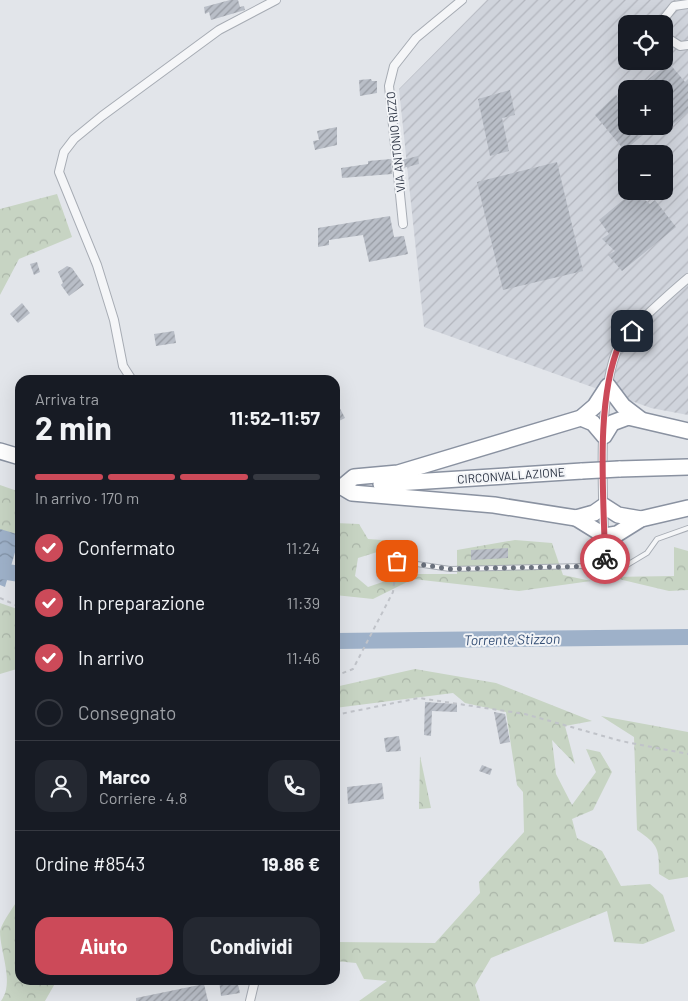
<!DOCTYPE html>
<html lang="it">
<head>
<meta charset="utf-8">
<style>
	:root { --surface:#171b24; --page:#242831; --text:#f1f3f6; --muted:#9ea1a6; --line:#363941; --accent:#cc4a59 }
	body { margin:0; font-family:Barlow,sans-serif; background:var(--page); color:var(--text); height:100vh; display:flex; flex-direction:column; font-size:19px; white-space:nowrap }
	* { box-sizing:border-box; margin:0 }
	p { font-size:16px; color:var(--muted) }
	.icon { flex:none; width:28px; height:28px; fill:none; stroke:currentColor; stroke-width:2; stroke-linecap:round; stroke-linejoin:round }
	.map { position:relative; flex:1; overflow:hidden }
	.sheet { position:absolute; left:15px; top:375px; width:325px; height:610px; display:flex; flex-direction:column; background:var(--surface); border-radius:15px; box-shadow:0 5px 20px #0002 }
	.sheet>* { flex:none }
	.fabs { position:absolute; left:618px; top:15px; display:grid; gap:10px }
	.fabs a { display:grid; place-items:center; width:55px; height:55px; border-radius:10px; background:var(--surface); box-shadow:0 5px 20px #0002; font-size:25px }
	.pin { position:absolute; display:grid; place-items:center; width:42px; height:42px; color:#fff; margin:-21px; border-radius:10px; box-shadow:0 2px 8px #0006 }
	.courier { position:absolute; display:grid; place-items:center; width:50px; height:50px; margin:-25px; border:4px solid #cc4a59; border-radius:50%; background:#fff; color:#222; box-shadow:0 1px 6px #0007 }
	.summary em { font-style:normal; font-weight:700 }
	.summary div { display:flex; flex-direction:column-reverse }
	.summary { display:flex; align-items:center; justify-content:space-between; height:85px; padding:0 20px }
	h1 { font-size:32px; font-weight:700; line-height:38px }
	.bar { display:grid; grid-template-columns:repeat(4,1fr); gap:8px 5px; align-content:center; height:60px; padding:0 20px }
	.bar i { height:6px; border-radius:4px; background:var(--line) }
	.bar .on { background:var(--accent) }
	.bar p { grid-column:span 4 }
	.line { display:flex; align-items:center; gap:12px; padding:0 20px; border-top:1px solid var(--line) }
	.line div { flex:1 }
	.round { display:grid; place-items:center; flex:none; width:52px; height:52px; border-radius:15px; background:var(--page) }
	ol { padding:0 20px; list-style:none }
	li { display:flex; align-items:center; gap:15px; height:55px }
	li p { margin-inline-start:auto }
	li .icon { padding:5px; border-radius:50%; background:var(--accent); color:#fff; stroke-width:4 }
	li:last-child { color:var(--muted) }
	li i { width:28px; height:28px; border:2px solid var(--line); border-radius:50% }
	.button { display:flex; gap:10px; margin-top:auto; padding:10px 20px }
	.button a { flex:1; height:58px; border-radius:15px; background:var(--accent); color:#fff; font-size:20px; font-weight:700; line-height:58px; text-align:center }
	.button a+a { background:var(--page); color:var(--text) }
	.map>svg:first-child { display:block }
	.industrial { fill:url(#industrial-furrows); fill-rule:evenodd }
	.forest { fill:url(#forest-crowns) }
	.water { fill:url(#water-waves) }
	.lines { fill:none; stroke-linecap:round; stroke-linejoin:round }
	.river { stroke:#9eb1c9; stroke-width:16 }
	.building { fill:url(#building-hatch) }
	.lane-casing { stroke:#a7acb4; stroke-width:6 }
	.street-casing { stroke:#a7acb4; stroke-width:10 }
	.highway-casing { stroke:#8a92a1; stroke-width:18 }
	.path { stroke:#c0c3c9; stroke-width:2; stroke-dasharray:4 4; stroke-linecap:butt }
	.lane { stroke:#f5f6f8; stroke-width:4 }
	.street { stroke:#f5f6f8; stroke-width:8 }
	.highway { stroke:#fff; stroke-width:15 }
	.highway-bridge-casing { stroke:#8a92a1; stroke-width:18; stroke-linecap:butt }
	.highway-bridge { stroke:#fff; stroke-width:15 }
	.done { stroke:#6a717d; stroke-width:5; stroke-dasharray:0 9 }
	.route { stroke:#cc4a59; stroke-width:6 }
	.labels { text-anchor:middle; dominant-baseline:central; stroke-width:4; stroke-linejoin:round; paint-order:stroke }
	.street-label { font-size:12px; fill:#2a3242; stroke:#f2f4f7 }
	.water-label { font-size:14px; font-style:italic; fill:#354f75; stroke:#f2f4f7 }
</style>
</head>
<body>
<div class="map">
<svg width="688" height="1001" viewBox="0 0 688 1001">
	<defs>
		<pattern id="industrial-furrows" width="10" height="10" patternUnits="userSpaceOnUse" patternTransform="scale(1.25)"><rect width="10" height="10" fill="#d0d4dc"/><path d="M-1 1l2-2M0 10L10 0M9 11l2-2" fill="none" stroke="#b3b6be"/></pattern>
		<pattern id="forest-crowns" width="20" height="18" patternUnits="userSpaceOnUse" patternTransform="scale(1.25)"><rect width="20" height="18" fill="#c7d4c3"/><path d="M2 6a3 3 0 1 1 6 0M12 15a3 3 0 1 1 6 0" fill="none" stroke="#abb6a9"/></pattern>
		<pattern id="water-waves" width="16" height="10" patternUnits="userSpaceOnUse" patternTransform="scale(1.25)"><rect width="16" height="10" fill="#9eb1c9"/><path d="M0 5q4-4 8 0t8 0" fill="none" stroke="#8191a5"/></pattern>
		<pattern id="building-hatch" width="6" height="6" patternUnits="userSpaceOnUse" patternTransform="scale(1.25)"><rect width="6" height="6" fill="#b9bec7"/><path d="M-1 1l2-2M0 6l6-6M5 7l2-2" fill="none" stroke="#979ba3"/></pattern>
	</defs>
	<rect width="100%" height="100%" fill="#e2e5ea"/>
	<path class="industrial" d="M 487,0 L 688,0 L 688,415 L 651,408 L 424,327 L 399,89 ZM 626,24 L 664,24 L 664,61 L 626,61 ZM 626,89 L 664,89 L 664,126 L 626,126 ZM 626,154 L 664,154 L 664,191 L 626,191 Z"/>
	<g class="forest">
		<path d="M 57,194 L 72,237 L 19,259 L 0,295 L 0,209 Z"/>
		<path d="M 0,485 L 20,492 L 20,542 L 0,532 Z"/>
		<path d="M 335,523 L 359,524 L 368,539 L 409,542 L 358,558 L 355,576 L 368,587 L 406,574 L 457,574 L 457,550 L 515,540 L 552,543 L 563,575 L 591,581 L 519,591 L 413,579 L 373,599 L 335,595 Z"/>
		<path d="M 674,547 L 688,551 L 688,590 L 669,591 L 610,577 L 674,576 Z"/>
		<path d="M 0,603 L 20,610 L 20,668 L 0,674 Z"/>
		<path d="M 415,669 L 496,683 L 592,721 L 565,726 L 575,764 L 552,740 L 556,774 L 572,805 L 596,772 L 586,749 L 600,752 L 612,772 L 593,810 L 572,819 L 577,838 L 602,851 L 621,886 L 650,884 L 663,895 L 675,931 L 643,944 L 614,942 L 607,911 L 491,958 L 475,985 L 480,1001 L 359,1001 L 387,981 L 364,979 L 356,963 L 335,961 L 335,942 L 435,943 L 480,893 L 479,882 L 524,832 L 523,792 L 517,785 L 506,712 L 465,703 L 453,693 L 335,708 L 335,687 Z"/>
		<path d="M 601,716 L 688,732 L 688,877 L 669,880 L 659,874 C 659,849 659,845 637,830 L 634,737 Z"/>
		<path d="M 420,756 L 431,808 L 419,809 Z"/>
		<path d="M 20,896 L 20,980 L 57,980 L 45,1001 L 1,1001 C 15,983 0,953 0,931 C 3,920 14,907 20,896 Z"/>
	</g>
	<path class="water" d="M 0,529 L 20,535 L 5,587 L 0,585 Z"/>
	<g class="lines">
		<g class="river">
			<path d="M 0,571 L 20,574"/>
			<path d="M 335,641 L 688,637"/>
		</g>
	</g>
	<g class="building">
		<path d="M 230,0 L 238,0 L 240,7 L 244,6 L 245,10 L 211,20 L 209,12 L 205,14 L 204,7 Z"/>
		<path d="M 669,63 L 685,82 L 688,79 L 688,112 L 664,132 L 664,89 L 636,89 Z"/>
		<path d="M 371,79 L 372,81 L 377,81 L 377,93 L 360,96 L 359,80 Z"/>
		<path d="M 510,90 L 515,115 L 502,118 L 509,151 L 490,156 L 478,99 Z"/>
		<path d="M 616,95 L 626,107 L 626,126 L 642,126 L 647,132 L 624,150 L 595,115 Z"/>
		<path d="M 337,127 L 337,145 L 315,150 L 313,141 L 319,140 L 317,131 Z"/>
		<path d="M 418,156 L 419,164 L 403,168 L 402,160 Z"/>
		<path d="M 391,159 L 392,174 L 342,178 L 341,168 L 368,164 L 368,161 Z"/>
		<path d="M 557,162 L 583,271 L 503,290 L 477,182 Z"/>
		<path d="M 634,191 L 650,204 L 655,200 L 676,227 L 622,271 L 608,255 L 615,251 L 602,239 L 609,234 L 599,220 Z"/>
		<path d="M 390,216 L 394,237 L 404,236 L 408,254 L 369,262 L 363,235 L 329,240 L 329,245 L 318,247 L 318,228 Z"/>
		<path d="M 37,262 L 40,272 L 34,275 L 30,264 Z"/>
		<path d="M 67,266 L 72,268 L 84,285 L 69,296 L 61,285 L 63,283 L 58,272 Z"/>
		<path d="M 22,303 L 30,313 L 18,323 L 10,314 Z"/>
		<path d="M 174,331 L 176,343 L 156,346 L 154,334 Z"/>
		<path d="M 335,399 L 345,418 L 335,423 Z"/>
		<path d="M 508,548 L 508,558 L 471,560 L 471,550 Z"/>
		<path d="M 425,702 L 457,704 L 457,712 L 432,711 L 431,736 L 424,735 Z"/>
		<path d="M 494,712 L 505,714 L 510,742 L 500,744 Z"/>
		<path d="M 399,736 L 401,751 L 386,752 L 384,738 Z"/>
		<path d="M 482,765 L 492,769 L 490,775 L 479,771 Z"/>
		<path d="M 382,783 L 384,799 L 348,804 L 347,787 Z"/>
		<path d="M 237,980 L 240,993 L 221,996 L 219,981 Z"/>
		<path d="M 204,984 L 208,1001 L 136,1001 L 136,998 Z"/>
	</g>
	<g class="lines">
		<defs>
			<path id="lane" d="M 397,561 L 450,569 L 627,565 L 647,553 L 657,539 L 688,528"/>
			<g id="street">
				<path d="M 688,4 L 674,6 L 663,20 L 666,37 L 680,46 L 688,45"/>
				<path d="M 403,224 L 389,86 L 394,66 L 416,38 L 462,0"/>
				<path d="M 132,380 L 123,366 L 114,320 L 97,265 L 59,172 L 64,152 L 74,139 L 102,116 L 219,30 L 276,0"/>
				<path d="M 605,566 C 604,506 595,398 619,345 C 624,334 676,288 688,278"/>
				<path d="M 250,1001 L 255,980"/>
			</g>
			<g id="highway">
				<path d="M 581,418 L 593,423 L 604,436 L 612,423 L 628,417 L 688,431"/>
				<path d="M 0,451 L 20,457"/>
				<path d="M 619,469 L 688,467"/>
				<path d="M 381,484 L 582,471"/>
				<path d="M 342,487 L 354,477 L 398,473 L 581,418 L 595,406 L 608,386 L 623,406 L 640,419"/>
				<path d="M 342,487 L 352,493 L 494,505 L 576,518 L 594,513 L 604,506 L 618,515 L 641,519"/>
				<path d="M 576,518 L 605,536 L 617,534 L 641,519 L 688,508"/>
			</g>
		</defs>
		<use href="#lane" class="lane-casing"/>
		<use href="#street" class="street-casing"/>
		<use href="#highway" class="highway-casing"/>
		<g class="path">
			<path d="M 0,598 L 20,607"/>
			<path d="M 335,676 L 353,669 L 393,592 L 396,568"/>
			<path d="M 335,715 L 419,698 L 525,714 L 621,741 L 688,754"/>
		</g>
		<use href="#lane" class="lane"/>
		<use href="#street" class="street"/>
		<use href="#highway" class="highway"/>
		<defs>
			<path id="highway-bridge" d="M 582,471 L 619,469"/>
		</defs>
		<use href="#highway-bridge" class="highway-bridge-casing"/>
		<use href="#highway-bridge" class="highway-bridge"/>
	</g>
	<g class="lines">
		<path class="done" d="M 397,561 L 450,569 L 605,566 L 605,559"/>
		<path class="route" d="M 605,559 C 604,496 595,403 619,345 C 622,340 628,335 632,331"/>
	</g>
	<g class="labels">
		<g class="street-label">
			<text transform="translate(395 142) rotate(-96)">VIA ANTONIO RIZZO</text>
			<text transform="translate(511 475) rotate(-4)">CIRCONVALLAZIONE</text>
		</g>
		<g class="water-label">
			<text transform="translate(512 639) rotate(-1)">Torrente Stizzon</text>
		</g>
	</g>
</svg>
<div class="fabs">
<a><svg class="icon" aria-label="locate" viewBox="0 0 24 24"><circle cx="12" cy="12" r="6"/><path d="M12 2v4M12 18v4M2 12h4M18 12h4"/></svg></a>
<a>+</a>
<a>−</a>
</div>
<div class="pin" style="left:397px;top:561px;background:#ea580c"><svg class="icon" aria-label="bag" viewBox="0 0 24 24"><path d="M5 8h14l-1 12H6zM9 8a3 3 0 0 1 6 0"/></svg></div>
<div class="pin" style="left:632px;top:331px;background:#1f2937"><svg class="icon" aria-label="home" viewBox="0 0 24 24"><path d="M3 11l9-7 9 7M6 9v11h12V9"/></svg></div>
<div class="courier" style="left:605px;top:559px"><svg class="icon" aria-label="bike" viewBox="0 0 24 24"><circle cx="6" cy="16" r="4"/><circle cx="18" cy="16" r="4"/><path d="M6 16l4-8h5l3 8M10 8l3 8H6M13 5h3"/></svg></div>
<section class="sheet">
<div class="summary"><div><h1>2 min</h1><p>Arriva tra</p></div><em>11:52–11:57</em></div>
<div class="bar"><i class="on"></i><i class="on"></i><i class="on"></i><i></i><p>In arrivo · 170 m</p></div>
<ol>
<li><svg class="icon" aria-label="check" viewBox="0 0 24 24"><path d="M5 12l5 5 9-10"/></svg>Confermato<p>11:24</p></li>
<li><svg class="icon" aria-label="check" viewBox="0 0 24 24"><path d="M5 12l5 5 9-10"/></svg>In preparazione<p>11:39</p></li>
<li><svg class="icon" aria-label="check" viewBox="0 0 24 24"><path d="M5 12l5 5 9-10"/></svg>In arrivo<p>11:46</p></li>
<li><i></i>Consegnato</li>
</ol>
<div class="line" style="height:90px"><a class="round"><svg class="icon" aria-label="person" viewBox="0 0 24 24"><circle cx="12" cy="8" r="4"/><path d="M4 21q1-7 8-7t8 7"/></svg></a><div><b>Marco</b><p>Corriere · 4.8</p></div><a class="round"><svg class="icon" aria-label="phone" viewBox="0 0 24 24"><path d="M5 4h4l2 5-3 2q2 4 5 5l2-3 5 2v4C11 20 4 13 5 4z"/></svg></a></div>
<div class="line" style="height:65px"><div>Ordine #8543</div><b>19.86 €</b></div>
<div class="button"><a>Aiuto</a><a>Condividi</a></div>
</section>
</div>
</body>
</html>
